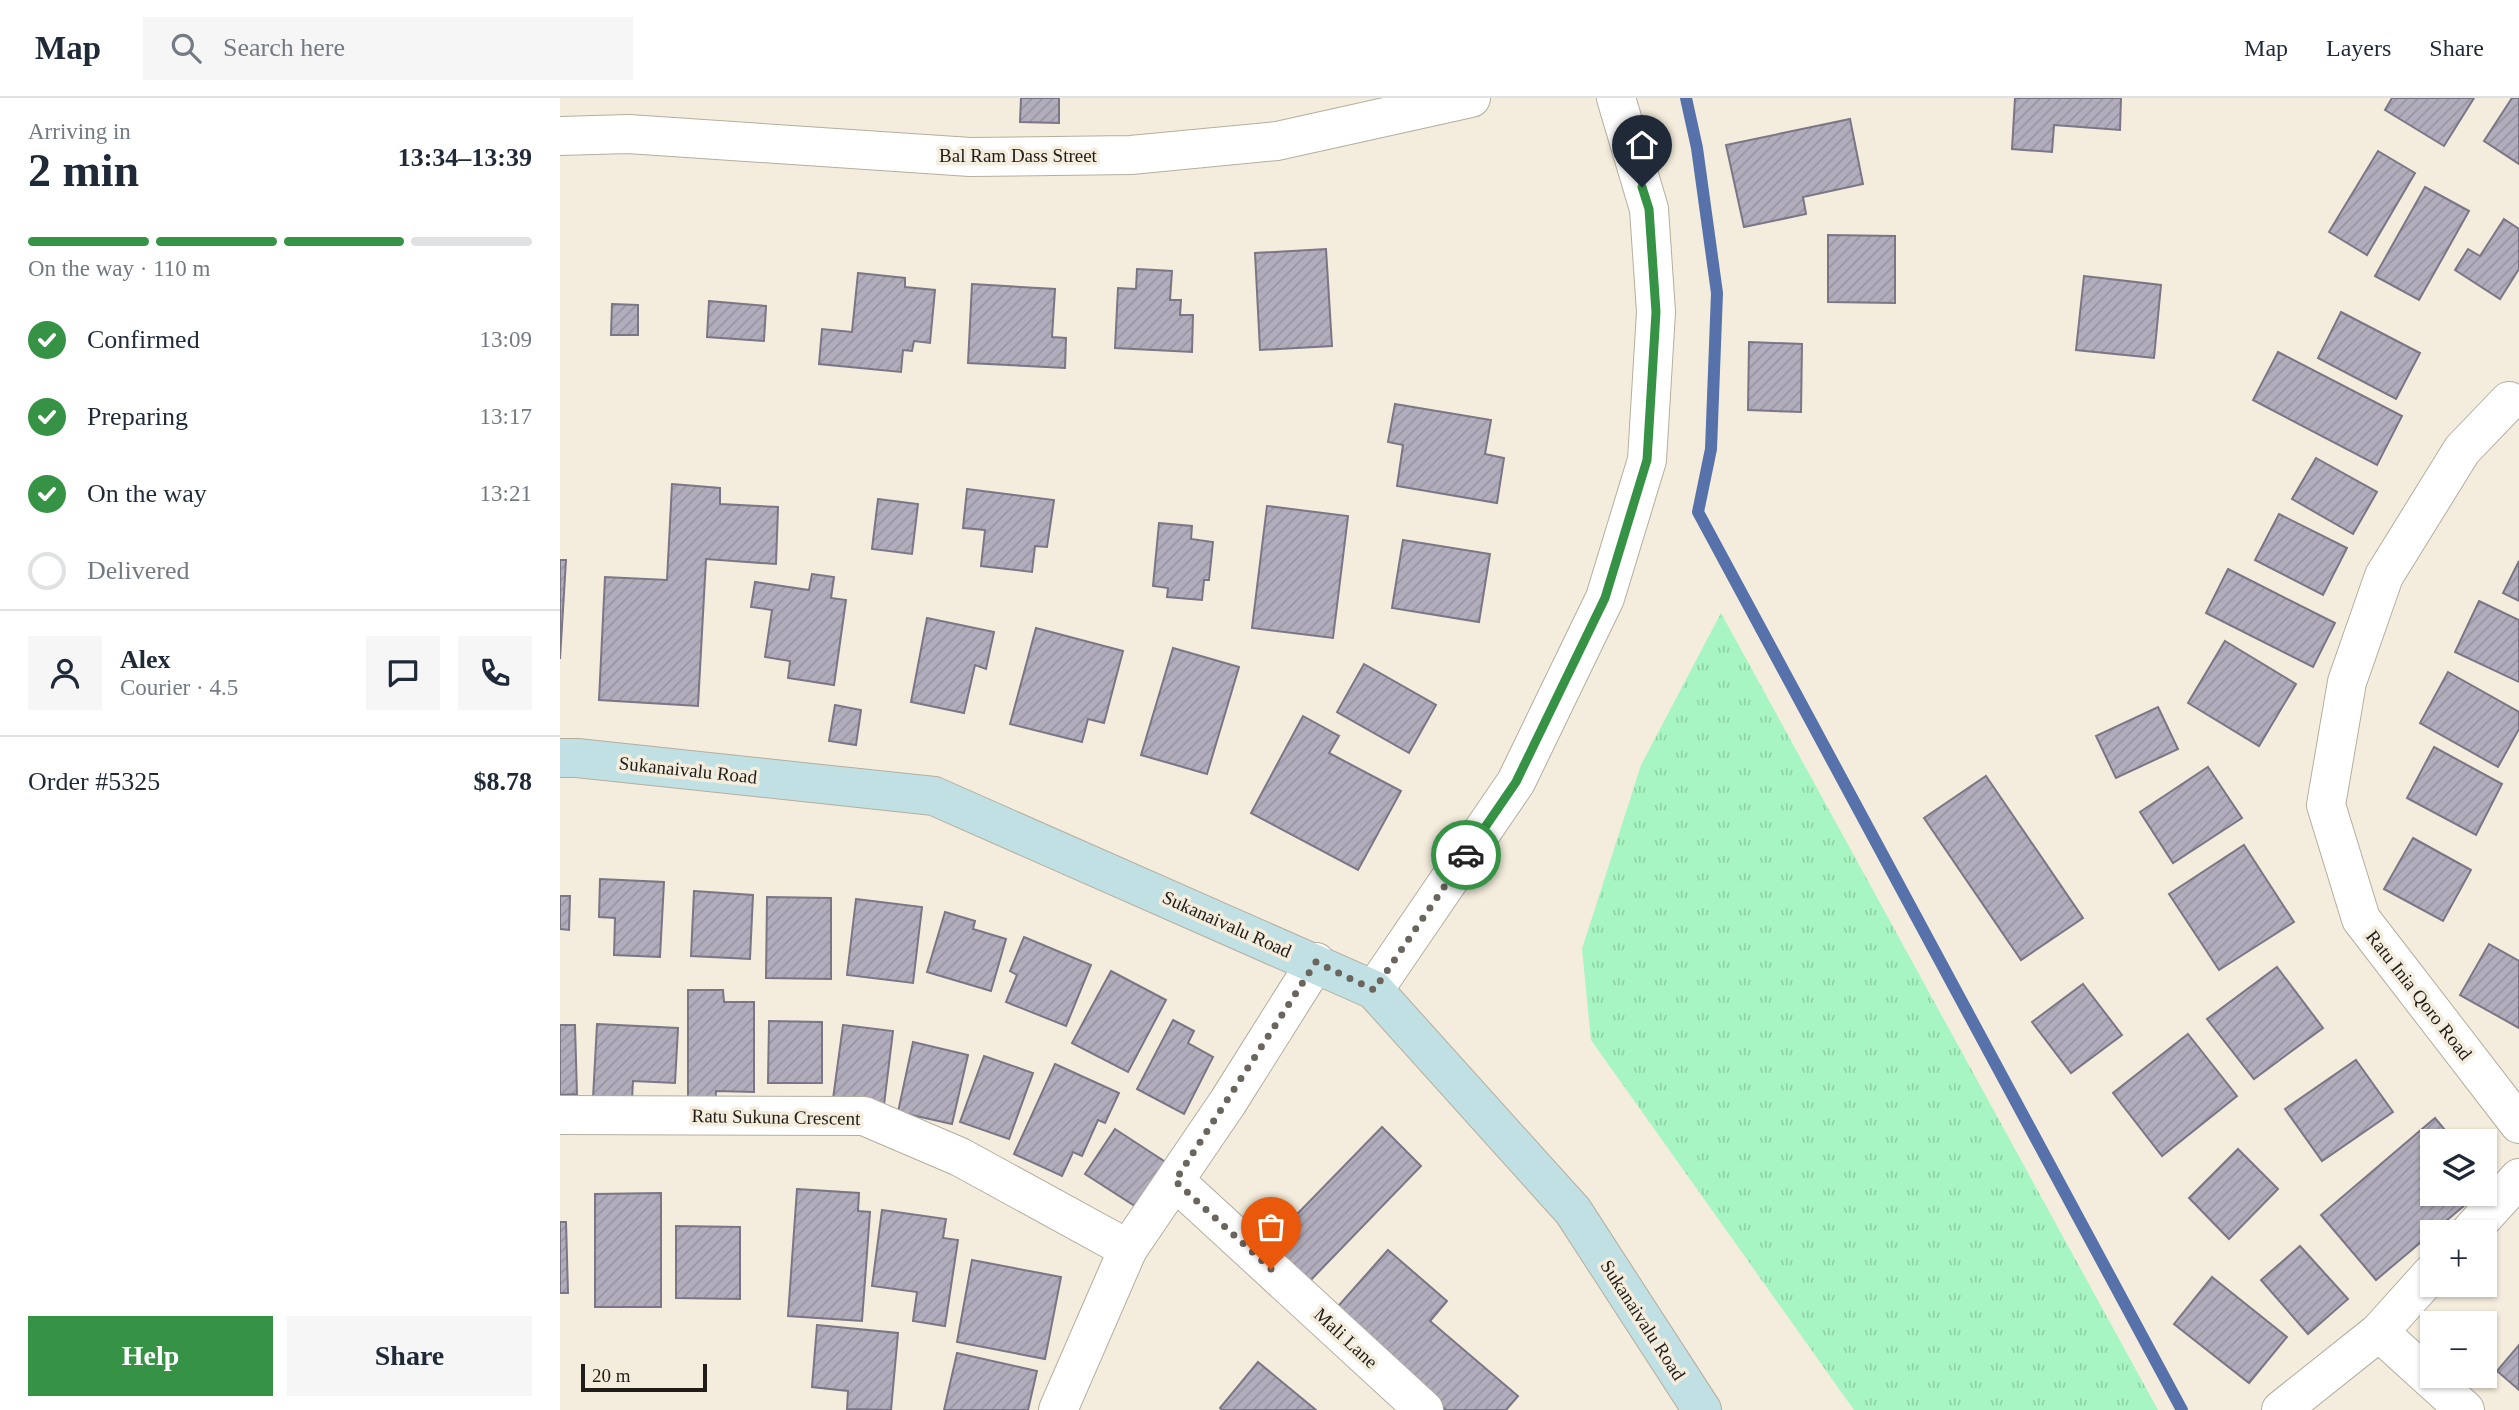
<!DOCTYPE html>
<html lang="en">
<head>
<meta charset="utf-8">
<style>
	:root { --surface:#fff; --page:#f6f6f7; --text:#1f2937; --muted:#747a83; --line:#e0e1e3; --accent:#369345 }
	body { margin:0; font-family:"Times New Roman",serif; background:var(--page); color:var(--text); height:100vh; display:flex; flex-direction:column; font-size:26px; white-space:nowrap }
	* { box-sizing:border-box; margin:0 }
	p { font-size:23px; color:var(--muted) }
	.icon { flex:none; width:38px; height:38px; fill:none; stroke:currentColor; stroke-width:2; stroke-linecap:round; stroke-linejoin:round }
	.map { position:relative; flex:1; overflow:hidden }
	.drawer { display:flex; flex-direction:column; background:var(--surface); width:560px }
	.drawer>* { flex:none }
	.tools { position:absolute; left:1860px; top:1031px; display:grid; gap:14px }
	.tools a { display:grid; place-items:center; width:77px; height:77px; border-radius:0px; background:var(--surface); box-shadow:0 2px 5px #0004; font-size:35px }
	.scale { position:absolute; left:21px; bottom:18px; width:126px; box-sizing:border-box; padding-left:7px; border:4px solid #201d18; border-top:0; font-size:19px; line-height:24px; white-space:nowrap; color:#201d18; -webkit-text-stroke:5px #f4eddd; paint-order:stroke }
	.pin { position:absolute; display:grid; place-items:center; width:60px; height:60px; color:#fff; margin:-72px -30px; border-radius:50% 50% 50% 0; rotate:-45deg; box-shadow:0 0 7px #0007 }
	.pin .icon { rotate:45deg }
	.courier { position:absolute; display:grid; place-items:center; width:70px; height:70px; margin:-35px; border:5px solid #369345; border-radius:50%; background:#fff; color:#222; box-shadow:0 2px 9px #0007 }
	.headline em { font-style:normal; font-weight:800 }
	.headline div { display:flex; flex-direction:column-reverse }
	.headline { display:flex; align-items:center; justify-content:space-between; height:119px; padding:0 28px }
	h1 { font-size:46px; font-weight:800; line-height:52px }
	.bar { display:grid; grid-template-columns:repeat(4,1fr); gap:10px 7px; align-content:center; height:84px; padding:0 28px }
	.bar i { height:9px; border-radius:5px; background:var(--line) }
	.bar .on { background:var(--accent) }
	.bar p { grid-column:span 4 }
	.line { display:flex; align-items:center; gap:18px; padding:0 28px; border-top:2px solid var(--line) }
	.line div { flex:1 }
	.round { display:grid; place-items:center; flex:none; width:74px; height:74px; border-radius:0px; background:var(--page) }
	ol { padding:0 28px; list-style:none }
	li { display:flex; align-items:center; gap:21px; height:77px }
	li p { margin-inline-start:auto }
	li .icon { padding:7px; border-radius:50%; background:var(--accent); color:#fff; stroke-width:4 }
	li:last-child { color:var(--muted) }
	li i { width:38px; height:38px; border:4px solid var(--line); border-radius:50% }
	.cta { display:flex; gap:14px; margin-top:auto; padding:14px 28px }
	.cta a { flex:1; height:80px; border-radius:0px; background:var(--accent); color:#fff; font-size:28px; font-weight:800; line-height:80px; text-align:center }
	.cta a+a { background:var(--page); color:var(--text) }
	header { display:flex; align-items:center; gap:42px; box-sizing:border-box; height:98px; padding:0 35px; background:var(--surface); border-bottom:2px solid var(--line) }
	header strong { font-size:33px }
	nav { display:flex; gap:38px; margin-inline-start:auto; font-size:24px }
	.search { width:490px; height:63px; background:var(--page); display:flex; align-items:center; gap:18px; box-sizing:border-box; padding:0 24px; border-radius:0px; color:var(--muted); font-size:26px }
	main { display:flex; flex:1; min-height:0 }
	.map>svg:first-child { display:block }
	.grass { fill:url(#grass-tufts) }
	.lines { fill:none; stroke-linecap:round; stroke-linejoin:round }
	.stream { stroke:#5772aa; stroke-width:12 }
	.building { fill:url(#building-hatch); stroke:#7a7685; stroke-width:2 }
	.minor-casing { stroke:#b4ae9f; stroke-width:40 }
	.tertiary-casing { stroke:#b4ae9f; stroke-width:40 }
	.secondary-casing { stroke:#b4ae9f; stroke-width:40 }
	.minor { stroke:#fff; stroke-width:38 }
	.tertiary { stroke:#fff; stroke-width:38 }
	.secondary { stroke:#c1e0e3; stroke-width:38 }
	.done { stroke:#6a665d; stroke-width:7; stroke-dasharray:0 12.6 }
	.route { stroke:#369345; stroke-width:9 }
	.labels { text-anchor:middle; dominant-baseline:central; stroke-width:7; stroke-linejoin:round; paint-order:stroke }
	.street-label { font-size:19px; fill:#201d18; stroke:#f4eddd }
</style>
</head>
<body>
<header>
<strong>Map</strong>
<div class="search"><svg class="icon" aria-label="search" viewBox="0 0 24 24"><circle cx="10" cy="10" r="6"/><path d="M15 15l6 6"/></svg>Search here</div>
<nav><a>Map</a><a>Layers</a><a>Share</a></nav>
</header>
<main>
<section class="drawer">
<div class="headline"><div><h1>2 min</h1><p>Arriving in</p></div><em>13:34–13:39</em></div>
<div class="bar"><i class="on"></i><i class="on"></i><i class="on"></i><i></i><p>On the way · 110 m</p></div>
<ol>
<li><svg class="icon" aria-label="check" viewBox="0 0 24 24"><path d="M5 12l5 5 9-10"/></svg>Confirmed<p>13:09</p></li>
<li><svg class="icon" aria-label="check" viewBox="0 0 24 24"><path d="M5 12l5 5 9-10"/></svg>Preparing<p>13:17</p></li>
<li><svg class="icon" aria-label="check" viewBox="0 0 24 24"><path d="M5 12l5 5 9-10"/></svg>On the way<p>13:21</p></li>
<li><i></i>Delivered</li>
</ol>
<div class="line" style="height:126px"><a class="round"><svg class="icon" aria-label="person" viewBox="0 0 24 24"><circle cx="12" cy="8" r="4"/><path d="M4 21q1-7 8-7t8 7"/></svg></a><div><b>Alex</b><p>Courier · 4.5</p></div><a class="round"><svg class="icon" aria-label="chat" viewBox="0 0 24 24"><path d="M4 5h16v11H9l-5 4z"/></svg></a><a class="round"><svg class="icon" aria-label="phone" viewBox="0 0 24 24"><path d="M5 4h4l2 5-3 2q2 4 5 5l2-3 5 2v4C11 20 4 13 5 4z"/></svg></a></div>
<div class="line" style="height:91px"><div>Order #5325</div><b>$8.78</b></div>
<div class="cta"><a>Help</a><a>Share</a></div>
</section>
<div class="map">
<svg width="1959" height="1312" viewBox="0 0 1959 1312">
	<defs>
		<pattern id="grass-tufts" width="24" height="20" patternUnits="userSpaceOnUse" patternTransform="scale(1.75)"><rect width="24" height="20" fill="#a7f5c2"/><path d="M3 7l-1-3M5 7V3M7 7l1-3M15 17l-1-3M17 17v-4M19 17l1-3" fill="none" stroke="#8fd2a6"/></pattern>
		<pattern id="building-hatch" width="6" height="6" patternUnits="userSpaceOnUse" patternTransform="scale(1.75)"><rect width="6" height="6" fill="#b1adbc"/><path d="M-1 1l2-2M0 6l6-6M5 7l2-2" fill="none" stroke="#9894a1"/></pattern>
	</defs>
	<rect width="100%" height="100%" fill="#f4eddd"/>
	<path class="grass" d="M 1161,515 L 1598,1312 L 1294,1312 L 1031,942 L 1022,851 L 1081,667 Z"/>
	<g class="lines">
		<path class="stream" d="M 1126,0 L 1137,50 L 1157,195 L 1151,351 L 1138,414 L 1622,1312"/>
	</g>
	<g class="building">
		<path d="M 461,0 L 499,0 L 499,25 L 460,24 Z"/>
		<path d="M 1455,0 L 1561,0 L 1560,32 L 1494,27 L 1492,54 L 1452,51 Z"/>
		<path d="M 1832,0 L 1914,0 L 1884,48 L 1825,12 Z"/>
		<path d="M 1952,0 L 1959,0 L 1959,66 L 1924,43 Z"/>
		<path d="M 1290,21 L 1303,86 L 1243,99 L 1246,116 L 1184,129 L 1166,47 Z"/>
		<path d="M 1818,53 L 1855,75 L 1807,157 L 1769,134 Z"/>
		<path d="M 1865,89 L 1909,113 L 1859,202 L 1815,178 Z"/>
		<path d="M 1944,121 L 1959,131 L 1959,171 L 1940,201 L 1895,172 L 1908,151 L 1920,158 Z"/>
		<path d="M 1268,137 L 1335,138 L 1335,205 L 1268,204 Z"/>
		<path d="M 766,151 L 772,248 L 700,252 L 695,155 Z"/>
		<path d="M 577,171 L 612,173 L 610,202 L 621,202 L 620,217 L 633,217 L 632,254 L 555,250 L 558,190 L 576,191 Z"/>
		<path d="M 298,175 L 345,180 L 345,189 L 375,192 L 370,245 L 354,243 L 352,253 L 343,252 L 341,274 L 259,266 L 262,231 L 292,234 Z"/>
		<path d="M 1524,178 L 1601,187 L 1594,260 L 1516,252 Z"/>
		<path d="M 412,186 L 495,191 L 492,239 L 506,240 L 505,270 L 408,265 Z"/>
		<path d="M 149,203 L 206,208 L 204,243 L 147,239 Z"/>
		<path d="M 52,206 L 78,207 L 78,237 L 51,237 Z"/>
		<path d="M 1781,214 L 1860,255 L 1836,301 L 1758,260 Z"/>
		<path d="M 1189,244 L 1242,246 L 1241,314 L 1188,312 Z"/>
		<path d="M 1718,254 L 1842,318 L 1817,367 L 1693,302 Z"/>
		<path d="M 835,306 L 931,322 L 925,356 L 944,360 L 937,405 L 837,388 L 843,347 L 828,344 Z"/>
		<path d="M 1756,360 L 1817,394 L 1793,436 L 1732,401 Z"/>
		<path d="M 112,386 L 160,390 L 160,406 L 218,409 L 216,466 L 146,461 L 138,608 L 39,602 L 45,479 L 107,482 Z"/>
		<path d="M 407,391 L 494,402 L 487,449 L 475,448 L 472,474 L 421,468 L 425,432 L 403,430 Z"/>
		<path d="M 318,401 L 358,406 L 352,456 L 312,451 Z"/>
		<path d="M 707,408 L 788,418 L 773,540 L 692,530 Z"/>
		<path d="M 1719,416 L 1787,450 L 1763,497 L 1695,462 Z"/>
		<path d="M 599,425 L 632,428 L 631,441 L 653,444 L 649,482 L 644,482 L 642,502 L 607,499 L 608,490 L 593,488 Z"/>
		<path d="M 843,442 L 930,456 L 919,524 L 832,510 Z"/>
		<path d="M 0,462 L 6,462 L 0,561 Z"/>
		<path d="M 1959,463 L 1959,503 L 1943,495 Z"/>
		<path d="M 1668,471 L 1775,525 L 1753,569 L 1646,515 Z"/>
		<path d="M 252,476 L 274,479 L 271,500 L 286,502 L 274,587 L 228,580 L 230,563 L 205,559 L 212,512 L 191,509 L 195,484 L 249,492 Z"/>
		<path d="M 1919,503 L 1959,522 L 1959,584 L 1895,554 Z"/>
		<path d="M 367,520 L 434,534 L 426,571 L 415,567 L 404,615 L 351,604 Z"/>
		<path d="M 476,530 L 563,553 L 544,625 L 528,621 L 522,644 L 450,626 Z"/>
		<path d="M 1665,543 L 1736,586 L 1699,648 L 1628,605 Z"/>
		<path d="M 613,550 L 679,569 L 647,676 L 581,657 Z"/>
		<path d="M 804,566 L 876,607 L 849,655 L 777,614 Z"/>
		<path d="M 1888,574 L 1959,614 L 1959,631 L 1938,669 L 1860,625 Z"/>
		<path d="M 275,607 L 301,612 L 296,647 L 269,643 Z"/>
		<path d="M 1598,609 L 1618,651 L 1556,680 L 1536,638 Z"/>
		<path d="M 743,618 L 779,638 L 769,655 L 841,693 L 798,772 L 691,715 Z"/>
		<path d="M 1874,649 L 1942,686 L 1916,737 L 1847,700 Z"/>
		<path d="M 1648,669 L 1682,720 L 1613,765 L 1580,714 Z"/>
		<path d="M 1426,678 L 1523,820 L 1461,862 L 1364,720 Z"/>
		<path d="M 1853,740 L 1911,772 L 1883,823 L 1824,791 Z"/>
		<path d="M 1684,747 L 1734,824 L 1659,872 L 1609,796 Z"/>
		<path d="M 40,781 L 104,784 L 100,859 L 54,857 L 55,820 L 39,819 Z"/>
		<path d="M 134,793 L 193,797 L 190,861 L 131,858 Z"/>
		<path d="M 0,798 L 10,798 L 9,832 L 0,831 Z"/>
		<path d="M 207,799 L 271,800 L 271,881 L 206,880 Z"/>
		<path d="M 296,801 L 362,809 L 353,885 L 287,877 Z"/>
		<path d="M 385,814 L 415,823 L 413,831 L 446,841 L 431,893 L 367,874 Z"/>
		<path d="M 464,839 L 531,867 L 506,928 L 446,904 L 457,877 L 450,873 Z"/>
		<path d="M 1929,846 L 1959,863 L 1959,930 L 1900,897 Z"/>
		<path d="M 1717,869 L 1763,930 L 1694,981 L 1647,921 Z"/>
		<path d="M 551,873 L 606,902 L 568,974 L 512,945 Z"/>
		<path d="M 1523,886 L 1562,937 L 1511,975 L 1472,924 Z"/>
		<path d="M 128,892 L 163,892 L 164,904 L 194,904 L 194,994 L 156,993 L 155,1015 L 128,1015 Z"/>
		<path d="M 613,922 L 634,933 L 628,945 L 653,959 L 624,1016 L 577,991 Z"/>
		<path d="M 209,923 L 262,924 L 262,985 L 208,985 Z"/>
		<path d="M 37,926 L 118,930 L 115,985 L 73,983 L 72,1002 L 33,1000 Z"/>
		<path d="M 0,927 L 15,927 L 17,996 L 0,997 Z"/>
		<path d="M 283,927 L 333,933 L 324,1007 L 273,1001 Z"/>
		<path d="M 1628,936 L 1677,998 L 1602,1058 L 1553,995 Z"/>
		<path d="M 353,944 L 408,957 L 392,1026 L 338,1014 Z"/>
		<path d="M 424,958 L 473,975 L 449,1041 L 400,1024 Z"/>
		<path d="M 1796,962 L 1833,1014 L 1762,1063 L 1725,1011 Z"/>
		<path d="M 495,966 L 559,995 L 545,1025 L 538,1022 L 522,1058 L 513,1054 L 502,1078 L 454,1056 Z"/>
		<path d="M 1875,1020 L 1894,1043 L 1872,1043 L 1872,1096 L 1918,1096 L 1816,1182 L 1761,1117 Z"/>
		<path d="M 822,1029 L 861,1068 L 745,1188 L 705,1149 Z"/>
		<path d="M 555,1031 L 607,1065 L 578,1110 L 525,1076 Z"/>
		<path d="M 1678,1051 L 1718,1091 L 1669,1141 L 1629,1100 Z"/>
		<path d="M 237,1091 L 299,1095 L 298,1113 L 310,1114 L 302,1223 L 228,1218 Z"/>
		<path d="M 101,1095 L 101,1209 L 35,1209 L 35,1096 Z"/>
		<path d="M 322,1112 L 386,1121 L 383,1140 L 398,1142 L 385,1228 L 353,1223 L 357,1194 L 312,1188 Z"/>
		<path d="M 0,1124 L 6,1124 L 8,1195 L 0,1195 Z"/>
		<path d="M 116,1128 L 180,1129 L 180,1201 L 116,1200 Z"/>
		<path d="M 1740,1148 L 1788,1201 L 1748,1236 L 1701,1182 Z"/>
		<path d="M 828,1152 L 887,1203 L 870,1223 L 958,1298 L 946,1312 L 886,1312 L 773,1214 Z"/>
		<path d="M 412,1162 L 501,1179 L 485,1261 L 397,1244 Z"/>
		<path d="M 1652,1179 L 1727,1239 L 1689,1285 L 1614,1226 Z"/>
		<path d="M 257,1227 L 338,1235 L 331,1312 L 287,1311 L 288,1293 L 252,1289 Z"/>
		<path d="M 1959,1247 L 1959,1292 L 1937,1273 Z"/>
		<path d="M 397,1255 L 477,1273 L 468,1312 L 384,1312 Z"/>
		<path d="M 698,1264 L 756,1312 L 662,1312 L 660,1310 Z"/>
	</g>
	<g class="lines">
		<defs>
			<g id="minor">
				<path d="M 0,38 L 68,36 L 410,59 L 571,57 L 717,43 L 911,0"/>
				<path d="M 1949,303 L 1902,352 L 1824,478 L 1787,584 L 1766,707 L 1801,821 L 1959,1026"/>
				<path d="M 0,1017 L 304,1018 L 400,1059 L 568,1151"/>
				<path d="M 615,1083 L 864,1312"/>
				<path d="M 1910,1134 L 1959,1080"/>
				<path d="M 1819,1234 L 1905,1312"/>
				<path d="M 498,1312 L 568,1151 L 668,1004 L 756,864"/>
				<path d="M 1721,1312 L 1819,1234 L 1872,1175"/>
			</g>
			<path id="tertiary" d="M 814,892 L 956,684 L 1045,500 L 1087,362 L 1096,214 L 1089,111 L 1056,0"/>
			<path id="secondary" d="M 0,660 L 17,660 L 374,698 L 814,892 L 1013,1113 L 1142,1312"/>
		</defs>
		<use href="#minor" class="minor-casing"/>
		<use href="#tertiary" class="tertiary-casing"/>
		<use href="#secondary" class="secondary-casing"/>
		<use href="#minor" class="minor"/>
		<use href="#tertiary" class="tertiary"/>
		<use href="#secondary" class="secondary"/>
	</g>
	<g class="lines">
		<path class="done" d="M 711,1171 L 615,1083 L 756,864 L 814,892 L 906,757"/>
		<path class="route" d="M 906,757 L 956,684 L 1045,500 L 1087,362 L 1096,214 L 1089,111 L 1082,89"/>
	</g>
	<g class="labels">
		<g class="street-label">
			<text x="458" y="57">Bal Ram Dass Street</text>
			<text transform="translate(128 672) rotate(6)">Sukanaivalu Road</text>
			<text transform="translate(667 826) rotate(24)">Sukanaivalu Road</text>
			<text transform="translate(1859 897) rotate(52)">Ratu Inia Qoro Road</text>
			<text transform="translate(216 1019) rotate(1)">Ratu Sukuna Crescent</text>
			<text transform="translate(1083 1222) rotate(57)">Sukanaivalu Road</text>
			<text transform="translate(786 1240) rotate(43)">Mali Lane</text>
		</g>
	</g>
</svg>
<div class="tools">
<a><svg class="icon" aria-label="layers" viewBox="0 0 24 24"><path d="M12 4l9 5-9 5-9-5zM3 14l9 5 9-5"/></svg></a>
<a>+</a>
<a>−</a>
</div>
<div class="scale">20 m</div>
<div class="pin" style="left:711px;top:1171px;background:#ea580c"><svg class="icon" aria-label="bag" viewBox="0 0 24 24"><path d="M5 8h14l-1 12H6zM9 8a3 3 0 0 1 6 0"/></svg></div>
<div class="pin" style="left:1082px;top:89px;background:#1f2937"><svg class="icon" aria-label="home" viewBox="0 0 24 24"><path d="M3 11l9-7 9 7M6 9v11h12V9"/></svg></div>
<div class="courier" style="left:906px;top:757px"><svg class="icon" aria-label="car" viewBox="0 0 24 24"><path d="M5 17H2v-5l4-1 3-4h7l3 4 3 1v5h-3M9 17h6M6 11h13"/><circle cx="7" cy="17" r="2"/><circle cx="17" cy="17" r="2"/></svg></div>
</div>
</main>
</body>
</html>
